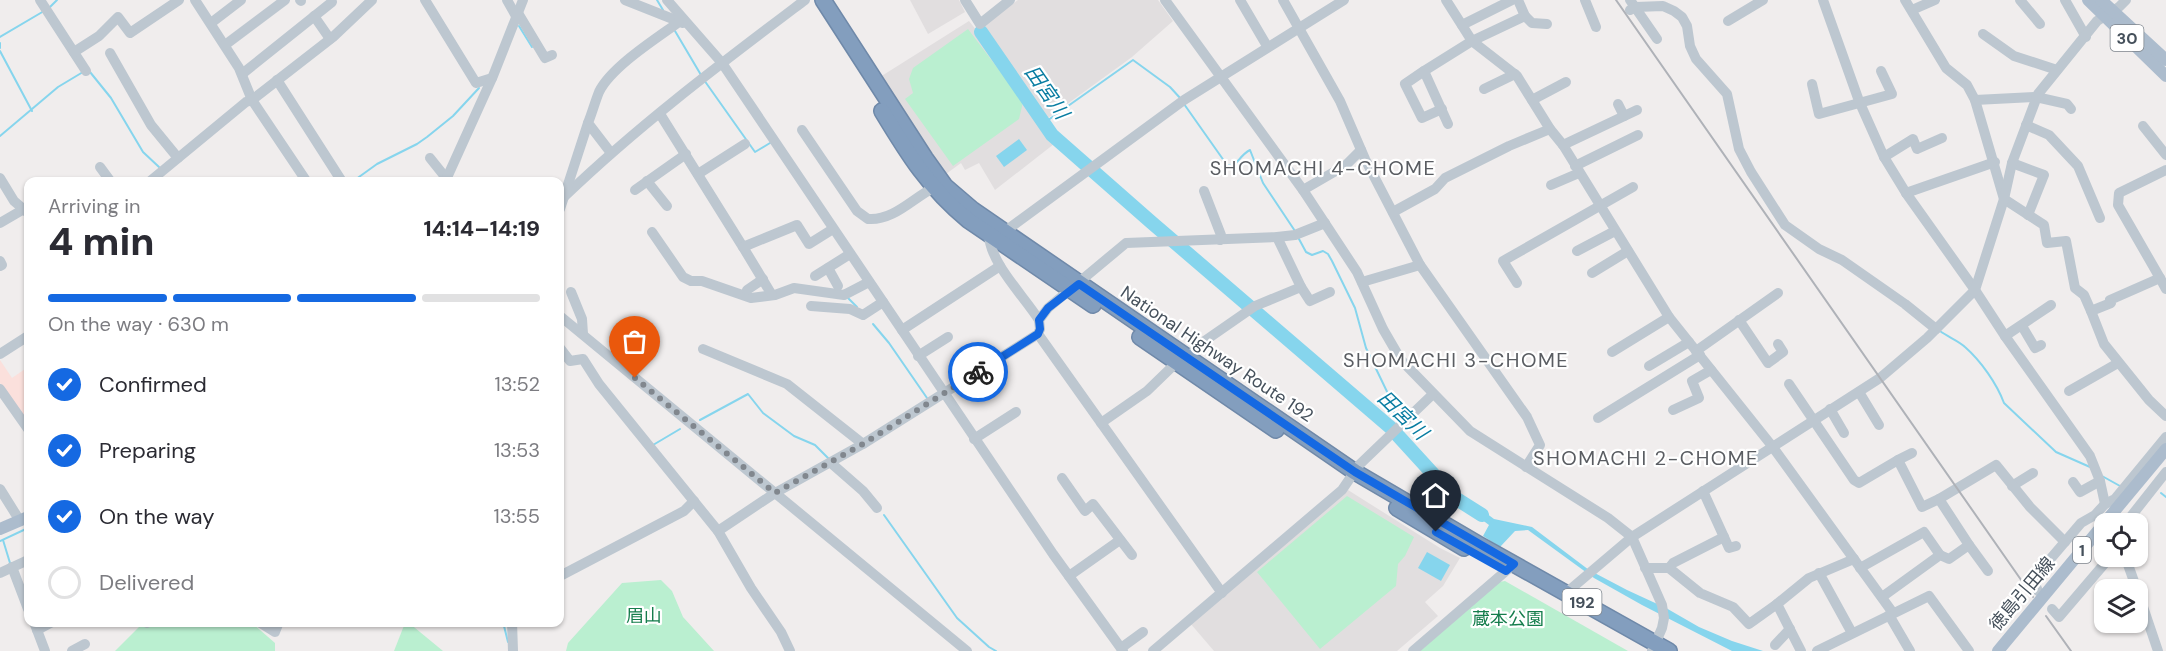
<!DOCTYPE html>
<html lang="en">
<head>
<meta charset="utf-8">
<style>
	:root { --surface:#fff; --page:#f7f7f7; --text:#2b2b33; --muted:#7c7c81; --line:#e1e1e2; --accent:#1569e2 }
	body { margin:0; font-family:"DM Sans","Noto Sans JP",sans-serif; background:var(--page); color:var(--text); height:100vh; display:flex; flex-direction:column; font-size:22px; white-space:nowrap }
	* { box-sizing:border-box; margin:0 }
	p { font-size:20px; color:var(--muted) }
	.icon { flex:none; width:33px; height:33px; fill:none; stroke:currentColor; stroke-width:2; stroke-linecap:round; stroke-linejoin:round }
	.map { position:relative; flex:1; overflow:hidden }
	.details { position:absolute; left:24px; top:177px; width:540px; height:450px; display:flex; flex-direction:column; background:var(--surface); border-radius:12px; box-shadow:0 2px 4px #0004 }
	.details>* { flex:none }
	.buttons { position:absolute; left:2094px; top:513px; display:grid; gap:12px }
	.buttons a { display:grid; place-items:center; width:54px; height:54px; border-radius:12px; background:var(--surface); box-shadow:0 2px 4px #0004; font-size:30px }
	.pin { position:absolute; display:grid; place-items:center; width:51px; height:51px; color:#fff; margin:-62px -26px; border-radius:50% 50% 50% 0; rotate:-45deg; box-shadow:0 0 6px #0007 }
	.pin .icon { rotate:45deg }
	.courier { position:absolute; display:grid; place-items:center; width:60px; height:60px; margin:-30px; border:4px solid #1569e2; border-radius:50%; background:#fff; color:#222; box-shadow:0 2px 8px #0007 }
	.summary em { font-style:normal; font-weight:800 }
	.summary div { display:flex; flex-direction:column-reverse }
	.summary { display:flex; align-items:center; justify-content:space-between; height:102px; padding:0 24px }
	h1 { font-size:39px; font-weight:800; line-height:45px }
	.bar { display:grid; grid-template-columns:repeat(4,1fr); gap:9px 6px; align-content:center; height:72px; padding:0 24px }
	.bar i { height:8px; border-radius:4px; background:var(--line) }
	.bar .active { background:var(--accent) }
	.bar p { grid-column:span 4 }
	ol { padding:0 24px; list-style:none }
	li { display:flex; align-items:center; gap:18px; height:66px }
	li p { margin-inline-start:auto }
	li .icon { padding:6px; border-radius:50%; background:var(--accent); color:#fff; stroke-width:4 }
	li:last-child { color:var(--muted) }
	li i { width:33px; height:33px; border:3px solid var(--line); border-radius:50% }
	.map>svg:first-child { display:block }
	.education { fill:#e1dedf }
	.medical { fill:#fbe0dc }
	.green { fill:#baefd0 }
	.water { fill:#86d5ed }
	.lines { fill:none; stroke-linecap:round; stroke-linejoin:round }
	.stream { stroke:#86d5ed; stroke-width:2 }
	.river { stroke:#86d5ed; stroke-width:14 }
	.highway-casing { stroke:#6f89a9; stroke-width:18 }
	.minor { stroke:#bdc7d0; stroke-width:10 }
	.major { stroke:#acbccd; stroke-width:12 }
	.highway { stroke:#839ebe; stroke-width:15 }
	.rail { stroke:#afb2b8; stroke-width:2 }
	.done { stroke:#81878e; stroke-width:6; stroke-dasharray:0 10.8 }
	.route { stroke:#1569e2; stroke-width:8 }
	.labels { text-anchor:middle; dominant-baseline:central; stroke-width:4.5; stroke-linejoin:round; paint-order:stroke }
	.shield { fill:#fff; stroke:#7d848c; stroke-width:1.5 }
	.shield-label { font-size:16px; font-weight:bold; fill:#45505b }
	.street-label { font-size:18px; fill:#45505b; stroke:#fff }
	.park-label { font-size:18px; fill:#157d4c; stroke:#fff }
	.water-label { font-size:20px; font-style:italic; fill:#097da2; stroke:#fff }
	.neighbourhood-label { font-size:20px; letter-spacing:1.5px; fill:#5a5d62; stroke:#fff }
</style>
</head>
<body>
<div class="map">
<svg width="2166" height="651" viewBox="0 0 2166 651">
	<rect width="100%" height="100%" fill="#f0eded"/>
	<g class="education">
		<path d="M 910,0 L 959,0 L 965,12 L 928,34 Z"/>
		<path d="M 1018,0 L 1158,0 L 1173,21 L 1132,57 L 1041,123 L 1054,144 L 995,190 L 979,163 L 965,170 L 961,163 L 946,174 L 918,132 L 912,126 L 880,77 L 969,21 L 977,31 Z"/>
		<path d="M 1348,490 L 1440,548 L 1460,558 L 1443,586 L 1425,602 L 1438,616 L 1397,651 L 1214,651 L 1190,623 Z"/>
	</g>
	<path class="medical" d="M 0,360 L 12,378 L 28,367 L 28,425 L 0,383 Z"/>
	<g class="green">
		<path d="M 968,29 L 1023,102 L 1019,119 L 953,166 L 905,99 L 913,93 L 909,79 L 913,68 Z"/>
		<path d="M 1347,496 L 1414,537 L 1405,556 L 1398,564 L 1396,586 L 1320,649 L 1257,572 Z"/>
		<path d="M 661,580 L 672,591 L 683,617 L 714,651 L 566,651 L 568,643 L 622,583 Z"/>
		<path d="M 1505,581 L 1628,651 L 1420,651 L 1499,582 Z"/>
		<path d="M 143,623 L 252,623 L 275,643 L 275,651 L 115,651 Z"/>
		<path d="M 405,623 L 409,623 L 443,651 L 394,651 Z"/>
	</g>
	<g class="water">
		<path d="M 1019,139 L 1027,150 L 1004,167 L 996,156 Z"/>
		<path d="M 1470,501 L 1494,519 L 1532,527 L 1589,570 L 1627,590 L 1666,608 L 1699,627 L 1732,641 L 1763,651 L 1732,651 L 1642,605 L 1594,578 L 1528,530 L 1515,531 L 1500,547 L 1483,536 L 1489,525 L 1465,507 Z"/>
		<path d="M 1427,552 L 1450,565 L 1441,581 L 1418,568 Z"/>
	</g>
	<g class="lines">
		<g class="stream">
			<path d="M 657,0 L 663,10"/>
			<path d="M 50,7 L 57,0"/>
			<path d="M 519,26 L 532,47"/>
			<path d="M 675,31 L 701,75"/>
			<path d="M 0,37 L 44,11"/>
			<path d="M 0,43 L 0,48"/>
			<path d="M 0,51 L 32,111"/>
			<path d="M 90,72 L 111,98 L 143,152 L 159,167"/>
			<path d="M 704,80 L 755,152 L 770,143"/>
			<path d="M 1184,104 L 1227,165 L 1233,166 C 1239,161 1242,154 1250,150 L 1263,183 L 1295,231"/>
			<path d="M 1044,123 L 1133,60 L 1170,87 L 1181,99"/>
			<path d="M 0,136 L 58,87 L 83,72"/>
			<path d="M 352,182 L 377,164 L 417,144 L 427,137 L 453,116 L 479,88"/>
			<path d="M 1299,239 L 1306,252 L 1312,255 L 1323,251 L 1328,254 L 1332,261 L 1355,308 L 1366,348 L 1392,402 L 1395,417"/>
			<path d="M 848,298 L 857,307"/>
			<path d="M 873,324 L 889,343 L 927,398"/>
			<path d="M 1940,331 C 1948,337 1959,341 1965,347 C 1981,361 1997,384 2004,403 L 2056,452 L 2090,467"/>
			<path d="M 700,420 L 748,394 L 763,413 L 794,436 L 815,445 L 828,458"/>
			<path d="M 653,445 L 680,429"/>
			<path d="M 2102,476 L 2120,486"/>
			<path d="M 2161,493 L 2166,497"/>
			<path d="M 884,515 L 957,618 L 989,647 L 996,651"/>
			<path d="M 3,540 L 10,563"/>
			<path d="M 0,541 L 28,528"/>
			<path d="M 503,622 L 508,642"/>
		</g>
		<path class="river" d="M 981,32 L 1052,135 L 1151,222 L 1391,428 L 1455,498 L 1482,515"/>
		<defs>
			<g id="highway">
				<path d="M 823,0 L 925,158 L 945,186 L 973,210 L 1355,472 L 1478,544 L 1669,651"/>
				<path d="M 882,111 C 908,154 929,188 968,220 L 1093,305"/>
				<path d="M 1140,337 L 1276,430"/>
				<path d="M 1397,508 L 1464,548"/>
			</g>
		</defs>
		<use href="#highway" class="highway-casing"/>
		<g class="minor">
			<path d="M 40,0 L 86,71"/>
			<path d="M 195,0 L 239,68 L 252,100 L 307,182"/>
			<path d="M 300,0 L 301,1"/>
			<path d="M 425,0 L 476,83 L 492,78"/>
			<path d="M 507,0 L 516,16"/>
			<path d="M 625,0 L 683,23"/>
			<path d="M 667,0 L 722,63 L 1053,554 L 1123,651"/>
			<path d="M 965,0 L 980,24 L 1010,0"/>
			<path d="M 1165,0 L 1303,190 L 1357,272 L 1383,329 L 1401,360 L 1470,431 L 1608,518 L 1632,537 L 1662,605 L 1664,618 L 1662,628 L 1652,651"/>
			<path d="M 1240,0 L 1267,46"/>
			<path d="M 1283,0 L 1340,101 L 1365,159 L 1420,265 L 1527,417 L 1540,445 L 1526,467"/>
			<path d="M 1446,0 L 1472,41 L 1517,76 L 1550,129 L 1563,145 L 1669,317 L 1772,446 L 1893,613"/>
			<path d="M 1518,0 L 1525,16"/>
			<path d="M 1585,0 L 1596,27"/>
			<path d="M 1630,0 L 1657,39"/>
			<path d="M 1823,0 L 1859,101 L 1884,157 L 1906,193 L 1975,290 L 2005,336 L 2090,456 L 2100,481 L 2105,504"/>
			<path d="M 1905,0 L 1946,68 L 1967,85 L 1975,100"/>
			<path d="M 2020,0 L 2040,24"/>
			<path d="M 2065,0 L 2086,37"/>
			<path d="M 1630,10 L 1636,7 L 1663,6 L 1674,11 L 1682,17 L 1687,26 L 1690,46 L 1696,59 L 1727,94 L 1739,149 L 1751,172 L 1785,225 L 1819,249 L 1842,260 L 1905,304 L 1936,329"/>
			<path d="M 1912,10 L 1935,0"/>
			<path d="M 518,13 L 545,58 L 552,55"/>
			<path d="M 314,16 L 330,39"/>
			<path d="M 1728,21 L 1763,0"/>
			<path d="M 211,23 L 241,0"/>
			<path d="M 1462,25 L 1512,0"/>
			<path d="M 1983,34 L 2014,56 L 2057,70"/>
			<path d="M 225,45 L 285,0"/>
			<path d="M 74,52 L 99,36 L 118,17 L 130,33 L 179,0"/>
			<path d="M 110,53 L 151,125 L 178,158"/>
			<path d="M 1424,71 L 1405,84 L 1422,118 L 1442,109"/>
			<path d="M 242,74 L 332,2"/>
			<path d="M 277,80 L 341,180"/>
			<path d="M 1812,84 L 1819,114 L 1892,94 L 1881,71"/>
			<path d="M 1484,89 L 1515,74"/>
			<path d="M 1532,100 L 1566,82"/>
			<path d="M 1618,104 L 1624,116"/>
			<path d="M 2071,109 L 2067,104 L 2036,97 L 1975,100 L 2004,199 L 2044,225 L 2047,243 L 2066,241 L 2075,288 L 2084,295 L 2091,311"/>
			<path d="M 660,114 L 743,247"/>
			<path d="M 1448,124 L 1424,71 L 1472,41 L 1525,16 L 1532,23 L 1547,24"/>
			<path d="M 2026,125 L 2049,135 L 2078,166 L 2100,218"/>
			<path d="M 2143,126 L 2166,155"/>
			<path d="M 802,130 L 857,211 L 868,219 C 893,221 912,199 933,188"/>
			<path d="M 1563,145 L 1637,110"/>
			<path d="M 611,153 L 588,123 C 592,113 595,102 599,92 C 611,67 657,38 679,22"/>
			<path d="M 1884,157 L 1913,139 L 1917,149 L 1942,138"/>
			<path d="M 430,158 L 446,178"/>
			<path d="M 2012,163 L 2044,175 L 2028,215"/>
			<path d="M 1575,166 L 1638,135"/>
			<path d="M 100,167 L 111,182"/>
			<path d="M 698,174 L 745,144"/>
			<path d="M 0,178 L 14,201 L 28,213"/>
			<path d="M 647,181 L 667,206"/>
			<path d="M 149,182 L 246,102 L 252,100 L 333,37 L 372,0"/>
			<path d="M 445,182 L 493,76 L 523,0"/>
			<path d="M 1551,185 L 1579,173"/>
			<path d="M 635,190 L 686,154"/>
			<path d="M 1303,190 L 1346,165 L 1361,150"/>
			<path d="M 1204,191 L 1221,235 L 1220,240"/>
			<path d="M 1906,193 L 1995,162"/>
			<path d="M 565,196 C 640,124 723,62 805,0"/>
			<path d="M 560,209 L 588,123"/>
			<path d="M 1393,212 L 1435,189 L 1445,178 L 1509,146 L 1550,129"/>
			<path d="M 0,223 L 24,209"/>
			<path d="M 652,232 L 683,277 L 691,281 L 702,281 L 751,298 L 775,295 L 794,288 L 844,295 L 869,282"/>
			<path d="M 1004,232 L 1184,100 L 1344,0"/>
			<path d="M 989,235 C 990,263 1024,296 1039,320"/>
			<path d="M 1577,251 L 1615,231"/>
			<path d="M 0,261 L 2,265 L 0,266"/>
			<path d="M 828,268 L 838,286"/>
			<path d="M 1592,273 L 1628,251"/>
			<path d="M 815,276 L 850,254"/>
			<path d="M 2160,278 L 2118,205 L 2119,193 L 2166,170"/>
			<path d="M 1362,282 L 1420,265"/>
			<path d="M 1517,283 L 1503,261 L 1633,187"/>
			<path d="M 1301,287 L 1310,301 L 1330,292"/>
			<path d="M 2166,289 L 2160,278 L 2110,300 L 2111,303 L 2091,311 L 2104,344 L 2149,400 L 2166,416"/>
			<path d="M 747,290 L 763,279"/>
			<path d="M 571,292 L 582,319 L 583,334"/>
			<path d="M 772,295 L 743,247 L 797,225 L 809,244 L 833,229"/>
			<path d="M 811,306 L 850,309 L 863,315 L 883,302"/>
			<path d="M 560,316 L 967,651"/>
			<path d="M 1739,320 L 1768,363 L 1783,352 L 1778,344"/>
			<path d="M 2022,326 L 2035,348 L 2041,345"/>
			<path d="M 902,330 L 1000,266"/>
			<path d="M 1038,334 L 1222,593"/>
			<path d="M 2005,336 L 2051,305"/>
			<path d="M 560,348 L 570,361 L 583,359 L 599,384 L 718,531 L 751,588 L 781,632 L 790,651"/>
			<path d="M 703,349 L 787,384 L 863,444"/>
			<path d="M 1696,351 L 1778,293"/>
			<path d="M 1612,352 L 1669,317"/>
			<path d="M 0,354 L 28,336"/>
			<path d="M 918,356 L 948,337"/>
			<path d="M 1188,357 L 1206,340 L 1255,306 L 1301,287 L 1277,237"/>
			<path d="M 1649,366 L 1689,342"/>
			<path d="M 1789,384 L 1854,480 L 1859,483 L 1898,460"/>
			<path d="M 0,389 L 28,429"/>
			<path d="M 2069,391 L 2118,363"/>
			<path d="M 1859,392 L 1879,425"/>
			<path d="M 1830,409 L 1844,433"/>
			<path d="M 1673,410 L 1699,398 L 1692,381 L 1711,370"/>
			<path d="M 1598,418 L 1700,355"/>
			<path d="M 1101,423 L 1147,391 L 1176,363"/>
			<path d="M 974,439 L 1016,412"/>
			<path d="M 1912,453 L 1898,460 L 1922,507 L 1939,499 L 1969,545"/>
			<path d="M 831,463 L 863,491 L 877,508"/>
			<path d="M 1062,478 L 1085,511 L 1093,504 L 1132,555"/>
			<path d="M 2073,482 L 2080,492 L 2100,481"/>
			<path d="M 2012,486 L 2033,473"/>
			<path d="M 0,489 L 20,521"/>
			<path d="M 1703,491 L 1729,548 L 1736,546"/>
			<path d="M 1939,499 L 1996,465 L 2030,507 L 2065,542"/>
			<path d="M 2125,524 L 2166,472"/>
			<path d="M 718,531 L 775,493 L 863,444 L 1038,334 L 1040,329 L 1039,320 L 1048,308 L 1126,243 L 1277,237 L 1295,235 L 1325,223"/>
			<path d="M 2125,556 L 2137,590"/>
			<path d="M 12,567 L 28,609"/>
			<path d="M 1645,568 L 1669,568 L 1700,593 L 1733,607 L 1749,624 L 1777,604"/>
			<path d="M 1669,568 L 1673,563 L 1724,537"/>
			<path d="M 1860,568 L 1924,532 L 1940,555"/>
			<path d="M 0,573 L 28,560"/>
			<path d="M 1819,573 L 1852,633"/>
			<path d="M 560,576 L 684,511 L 694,501"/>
			<path d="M 1069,576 L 1120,540"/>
			<path d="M 2038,591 L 2034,582 L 2035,577 L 2081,523 L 2095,515 L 2105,504 L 2115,499 L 2166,437"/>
			<path d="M 2138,592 L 2158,651"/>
			<path d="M 1566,593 L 1632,537 L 1880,378 L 1927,338 L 1975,290 L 2004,199 L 2012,163 L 2038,94 L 2097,21 L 2119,7 L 2126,0"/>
			<path d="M 1882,597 L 1940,555 L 1949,559 L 1969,545 L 1988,571"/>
			<path d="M 2052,609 L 2059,617 L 2111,556"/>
			<path d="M 1889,615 L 1910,651"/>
			<path d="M 34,622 L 45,651"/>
			<path d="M 147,622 L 147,623"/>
			<path d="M 259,622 L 275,632 L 279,622"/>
			<path d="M 512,622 L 513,651"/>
			<path d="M 37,630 L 52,622"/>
			<path d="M 1775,645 L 1790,629"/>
			<path d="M 1121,648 L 1143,632"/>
			<path d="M 72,651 L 85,644"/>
			<path d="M 1153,651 L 1342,490 L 1359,465 L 1433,394"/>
			<path d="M 1413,651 L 1514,564"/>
			<path d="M 1801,651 L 1777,604 L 1809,578 L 1854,559"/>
			<path d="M 1817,651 L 1929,596 L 1969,651"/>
		</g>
		<g class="major">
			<path d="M 2088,0 L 2166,76"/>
			<path d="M 2101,0 L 2166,60"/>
			<path d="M 0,529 L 28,517"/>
			<path d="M 1998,651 L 2166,449"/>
		</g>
		<use href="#highway" class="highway"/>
		<g class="rail">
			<path d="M 1616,0 L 2033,597"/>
			<path d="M 2046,616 L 2071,651"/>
		</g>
	</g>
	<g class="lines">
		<path class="done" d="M 635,378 L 775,493 L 863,444 L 978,372"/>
		<path class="route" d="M 978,372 L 1038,334 L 1040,329 L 1039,320 L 1048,308 L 1079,284 L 1355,472 L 1514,564 L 1506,571 L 1436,532"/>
	</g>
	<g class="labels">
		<g class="shield">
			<rect x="2110.5" y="25" width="33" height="26" rx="4.5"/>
			<rect x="2073" y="537" width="18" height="26" rx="4.5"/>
			<rect x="1562.5" y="589" width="39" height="26" rx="4.5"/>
		</g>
		<g class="shield-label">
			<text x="2127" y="38">30</text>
			<text x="2082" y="550">1</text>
			<text x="1582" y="602">192</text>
		</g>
		<g class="street-label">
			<text transform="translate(1217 354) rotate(34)">National Highway Route 192</text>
			<text transform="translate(2022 594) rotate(-50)">徳島引田線</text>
		</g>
		<g class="park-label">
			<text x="644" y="616">眉山</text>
			<text x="1508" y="619">蔵本公園</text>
		</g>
		<g class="water-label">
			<text transform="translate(1047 92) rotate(55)">田宮川</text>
			<text transform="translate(1403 415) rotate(44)">田宮川</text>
		</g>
		<g class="neighbourhood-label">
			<text x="1323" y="168">SHOMACHI 4-CHOME</text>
			<text x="1456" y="360">SHOMACHI 3-CHOME</text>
			<text x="1646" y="458">SHOMACHI 2-CHOME</text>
		</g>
	</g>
</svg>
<div class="buttons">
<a><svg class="icon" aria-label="locate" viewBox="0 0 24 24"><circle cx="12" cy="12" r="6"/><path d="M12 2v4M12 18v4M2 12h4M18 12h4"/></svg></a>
<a><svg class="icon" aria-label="layers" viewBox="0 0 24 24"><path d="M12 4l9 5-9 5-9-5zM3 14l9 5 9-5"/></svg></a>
</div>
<div class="pin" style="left:635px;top:378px;background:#ea580c"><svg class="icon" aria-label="bag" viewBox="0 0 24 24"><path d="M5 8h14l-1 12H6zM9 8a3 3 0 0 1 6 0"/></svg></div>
<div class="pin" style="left:1436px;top:532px;background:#1f2937"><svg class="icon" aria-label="home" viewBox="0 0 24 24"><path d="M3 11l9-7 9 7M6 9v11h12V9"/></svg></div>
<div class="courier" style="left:978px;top:372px"><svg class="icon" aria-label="bike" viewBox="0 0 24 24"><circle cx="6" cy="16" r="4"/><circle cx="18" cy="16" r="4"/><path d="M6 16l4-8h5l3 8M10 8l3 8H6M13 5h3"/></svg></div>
<section class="details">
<div class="summary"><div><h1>4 min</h1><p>Arriving in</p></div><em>14:14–14:19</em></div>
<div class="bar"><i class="active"></i><i class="active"></i><i class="active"></i><i></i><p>On the way · 630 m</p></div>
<ol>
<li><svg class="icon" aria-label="check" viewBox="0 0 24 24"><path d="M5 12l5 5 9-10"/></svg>Confirmed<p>13:52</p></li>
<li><svg class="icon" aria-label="check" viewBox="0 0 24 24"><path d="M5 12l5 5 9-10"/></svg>Preparing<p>13:53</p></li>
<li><svg class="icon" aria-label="check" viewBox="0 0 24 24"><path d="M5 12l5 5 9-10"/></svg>On the way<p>13:55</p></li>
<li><i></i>Delivered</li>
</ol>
</section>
</div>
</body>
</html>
